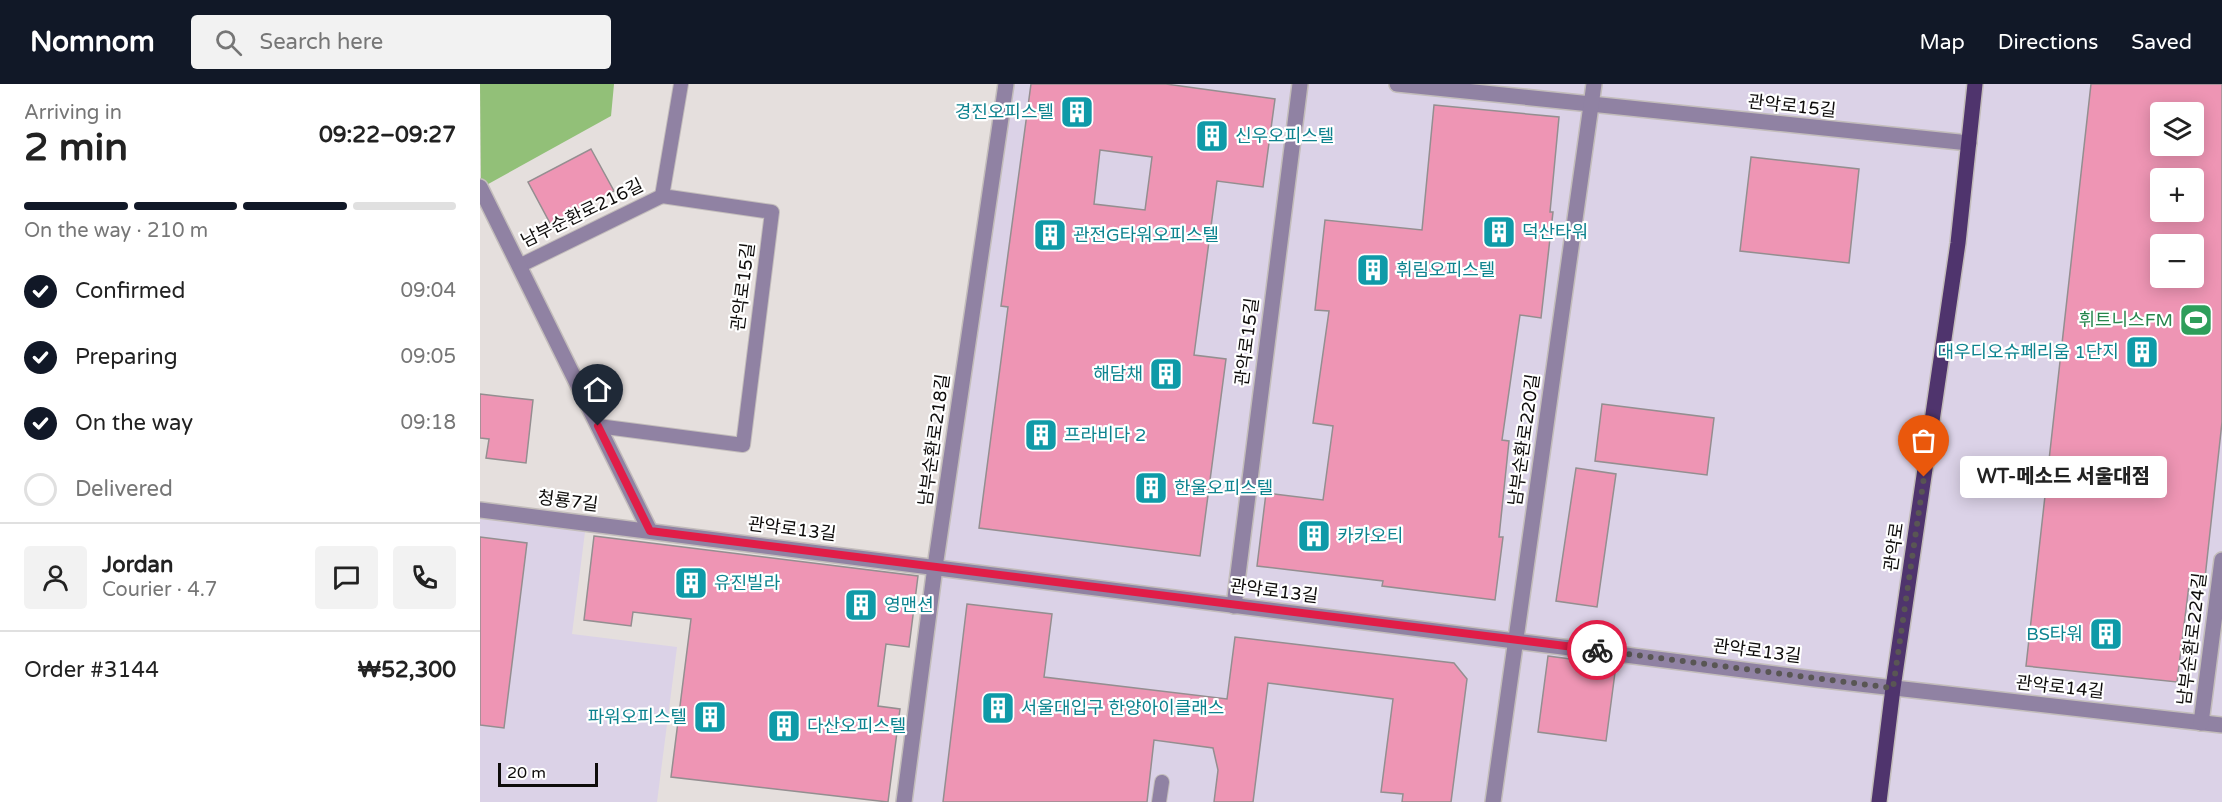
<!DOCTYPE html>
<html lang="en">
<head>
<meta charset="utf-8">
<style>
	:root { --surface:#fff; --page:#f2f2f2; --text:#222; --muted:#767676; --line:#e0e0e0; --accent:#111827 }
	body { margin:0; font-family:"Varela Round","Noto Sans KR",sans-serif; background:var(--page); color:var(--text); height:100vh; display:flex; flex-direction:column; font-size:22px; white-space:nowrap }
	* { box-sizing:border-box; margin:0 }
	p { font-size:20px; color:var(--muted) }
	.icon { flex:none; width:33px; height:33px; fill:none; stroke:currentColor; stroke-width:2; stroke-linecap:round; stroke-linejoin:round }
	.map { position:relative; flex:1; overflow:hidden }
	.sheet { display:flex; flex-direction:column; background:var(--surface); width:480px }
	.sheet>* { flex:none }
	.fabs { position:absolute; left:1670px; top:18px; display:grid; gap:12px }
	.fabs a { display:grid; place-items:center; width:54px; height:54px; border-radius:6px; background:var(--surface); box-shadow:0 3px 15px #0003; font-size:30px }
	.scale { position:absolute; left:18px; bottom:15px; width:100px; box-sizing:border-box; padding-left:6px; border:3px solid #0e0c0b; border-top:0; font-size:16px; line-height:21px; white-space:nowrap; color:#0e0c0b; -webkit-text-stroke:4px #fff; paint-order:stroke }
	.pin { position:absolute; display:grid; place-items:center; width:51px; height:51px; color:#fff; margin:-62px -26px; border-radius:50% 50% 50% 0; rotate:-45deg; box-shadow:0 0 6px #0007 }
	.pin .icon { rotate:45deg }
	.courier { position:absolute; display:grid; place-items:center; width:60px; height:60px; margin:-30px; border:4px solid #e11d48; border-radius:50%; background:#fff; color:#222; box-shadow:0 2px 8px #0007 }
	.bubble { position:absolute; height:42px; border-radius:6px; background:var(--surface); box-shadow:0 3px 15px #0003; font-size:20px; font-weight:800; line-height:42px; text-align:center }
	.head em { font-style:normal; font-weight:800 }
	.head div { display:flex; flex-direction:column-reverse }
	.head { display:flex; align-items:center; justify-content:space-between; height:102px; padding:0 24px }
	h1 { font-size:39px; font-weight:800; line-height:45px }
	.bar { display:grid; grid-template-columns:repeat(4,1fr); gap:9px 6px; align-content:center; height:72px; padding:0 24px }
	.bar i { height:8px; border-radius:4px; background:var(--line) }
	.bar .active { background:var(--accent) }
	.bar p { grid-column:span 4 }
	.line { display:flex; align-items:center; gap:15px; padding:0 24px; border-top:2px solid var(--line) }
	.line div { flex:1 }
	.round { display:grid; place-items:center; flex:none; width:63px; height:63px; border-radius:6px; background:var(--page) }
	ol { padding:0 24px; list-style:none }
	li { display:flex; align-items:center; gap:18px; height:66px }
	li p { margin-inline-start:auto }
	li .icon { padding:6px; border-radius:50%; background:var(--accent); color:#fff; stroke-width:4 }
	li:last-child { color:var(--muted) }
	li i { width:33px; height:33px; border:3px solid var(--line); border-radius:50% }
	header { display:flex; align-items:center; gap:36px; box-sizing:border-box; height:84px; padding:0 30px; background:var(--accent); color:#fff }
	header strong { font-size:28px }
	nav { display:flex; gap:33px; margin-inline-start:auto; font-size:21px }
	.search { width:420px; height:54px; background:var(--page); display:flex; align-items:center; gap:15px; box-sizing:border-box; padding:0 21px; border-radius:6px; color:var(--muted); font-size:22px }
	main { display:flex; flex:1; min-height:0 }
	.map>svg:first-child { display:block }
	.commercial { fill:#dbd2e7; fill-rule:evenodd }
	.green { fill:#92c078 }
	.building { fill:#ee95b4; stroke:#948e90; stroke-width:1.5; fill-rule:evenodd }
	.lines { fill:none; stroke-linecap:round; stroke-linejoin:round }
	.service-casing { stroke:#c3bdbb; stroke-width:16 }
	.minor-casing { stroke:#c3bdbb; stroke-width:18 }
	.primary-casing { stroke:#c3bdbb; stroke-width:18 }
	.service { stroke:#9082a3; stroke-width:14 }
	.minor { stroke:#9082a3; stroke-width:15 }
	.primary { stroke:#4f346d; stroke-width:15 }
	.done { stroke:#595654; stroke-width:6; stroke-dasharray:0 10.8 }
	.route { stroke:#e11d48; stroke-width:8 }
	.labels { text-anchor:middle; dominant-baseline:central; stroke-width:4.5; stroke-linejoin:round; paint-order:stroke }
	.street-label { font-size:18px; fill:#0e0c0b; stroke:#fff }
	.culture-label { font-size:18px; fill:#0d838f; stroke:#fff; text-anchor:start }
	.leisure-label { font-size:18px; fill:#27864d; stroke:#fff; text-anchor:end }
</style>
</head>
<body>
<header>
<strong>Nomnom</strong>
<div class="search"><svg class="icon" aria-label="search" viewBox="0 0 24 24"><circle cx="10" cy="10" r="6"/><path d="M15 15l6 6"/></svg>Search here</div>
<nav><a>Map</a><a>Directions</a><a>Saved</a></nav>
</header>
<main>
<section class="sheet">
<div class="head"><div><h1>2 min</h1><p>Arriving in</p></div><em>09:22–09:27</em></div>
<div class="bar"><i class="active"></i><i class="active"></i><i class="active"></i><i></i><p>On the way · 210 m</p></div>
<ol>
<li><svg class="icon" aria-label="check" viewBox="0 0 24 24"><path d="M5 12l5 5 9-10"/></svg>Confirmed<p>09:04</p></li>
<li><svg class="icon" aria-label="check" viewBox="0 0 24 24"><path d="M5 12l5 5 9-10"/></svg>Preparing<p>09:05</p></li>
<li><svg class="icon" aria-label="check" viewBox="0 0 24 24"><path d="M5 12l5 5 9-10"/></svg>On the way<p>09:18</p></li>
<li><i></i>Delivered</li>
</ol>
<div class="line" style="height:108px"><a class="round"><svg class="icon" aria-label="person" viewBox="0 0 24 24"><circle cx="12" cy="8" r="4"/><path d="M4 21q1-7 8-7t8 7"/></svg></a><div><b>Jordan</b><p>Courier · 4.7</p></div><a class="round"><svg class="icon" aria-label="chat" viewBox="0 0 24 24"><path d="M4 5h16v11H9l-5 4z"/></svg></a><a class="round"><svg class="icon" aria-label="phone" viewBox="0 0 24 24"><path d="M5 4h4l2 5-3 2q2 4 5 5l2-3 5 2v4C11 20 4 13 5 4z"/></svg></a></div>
<div class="line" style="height:78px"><div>Order #3144</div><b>₩52,300</b></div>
</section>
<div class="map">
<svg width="1742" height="718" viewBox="0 0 1742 718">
	<rect width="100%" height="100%" fill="#e5dfdd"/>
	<g class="commercial">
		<path d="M 526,0 L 1742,0 L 1742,718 L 424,718 ZM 1680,28 L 1713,28 L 1713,62 L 1680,62 ZM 1680,94 L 1713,94 L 1713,128 L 1680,128 ZM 1680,160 L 1713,160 L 1713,194 L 1680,194 Z"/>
		<path d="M 0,426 L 106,440 L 92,550 L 197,563 L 177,718 L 0,718 Z"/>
	</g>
	<path class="green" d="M 0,0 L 134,0 L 131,32 L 1,104 Z"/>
	<g class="building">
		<path d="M 551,0 L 686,0 L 795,15 L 783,103 L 737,97 L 714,271 L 746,275 L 720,472 L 499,444 L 528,223 L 521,222 ZM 620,66 L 672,73 L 665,126 L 614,120 Z"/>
		<path d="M 1611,0 L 1742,0 L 1742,338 L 1725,494 L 1710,493 L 1697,598 L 1546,582 ZM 1680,28 L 1713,28 L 1713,62 L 1680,62 ZM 1680,94 L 1713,94 L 1713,128 L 1680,128 ZM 1680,160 L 1713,160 L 1713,194 L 1680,194 Z"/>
		<path d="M 954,21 L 1079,33 L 1070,128 L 1073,128 L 1061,234 L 1040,231 L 1022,356 L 1029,357 L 1019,453 L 1023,453 L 1015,516 L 902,502 L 903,497 L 777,482 L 786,409 L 843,416 L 853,342 L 833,339 L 849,227 L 835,226 L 845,136 L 942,146 Z"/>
		<path d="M 111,65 L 134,107 L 71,141 L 48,98 Z"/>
		<path d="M 1271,73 L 1379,85 L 1369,179 L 1260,167 Z"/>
		<path d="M 0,310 L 53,316 L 46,379 L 6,374 L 9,355 L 0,354 Z"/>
		<path d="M 1122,320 L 1234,334 L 1227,391 L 1115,377 Z"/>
		<path d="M 1096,384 L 1136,390 L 1117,523 L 1076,517 Z"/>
		<path d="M 114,452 L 438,492 L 429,563 L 406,560 L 398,622 L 420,625 L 408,718 L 191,693 L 211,535 L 153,528 L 151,542 L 104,536 Z"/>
		<path d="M 0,453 L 47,459 L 24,644 L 0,641 Z"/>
		<path d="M 487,520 L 572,530 L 564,593 L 747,615 L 755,553 L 974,579 L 987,595 L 971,718 L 922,718 L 923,710 L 901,708 L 913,615 L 788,599 L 773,718 L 734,718 L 738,686 L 733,664 L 674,656 L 667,718 L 463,718 Z"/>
		<path d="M 1068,572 L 1136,581 L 1126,657 L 1058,648 Z"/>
	</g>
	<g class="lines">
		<defs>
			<g id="service">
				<path d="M 39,182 L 182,112"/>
				<path d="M 118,342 L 263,361 L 292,128 L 182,112 L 201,0"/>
				<path d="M 679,718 L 682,698"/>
			</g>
			<g id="minor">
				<path d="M 917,0 L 1489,59"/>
				<path d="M 0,103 L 170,447"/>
				<path d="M 0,426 L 1335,595 L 1742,641"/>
				<path d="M 754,522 L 820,0"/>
				<path d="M 1721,639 L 1742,476"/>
				<path d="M 424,718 L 455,483 L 526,0"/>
				<path d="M 1013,718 L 1114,0"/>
			</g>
			<path id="primary" d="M 1399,718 L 1413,604 L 1478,159 L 1495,0"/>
		</defs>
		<use href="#service" class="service-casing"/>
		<use href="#minor" class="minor-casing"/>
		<use href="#primary" class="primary-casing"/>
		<use href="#service" class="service"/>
		<use href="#minor" class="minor"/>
		<use href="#primary" class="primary"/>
	</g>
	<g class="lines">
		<path class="done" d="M 1117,566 L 1413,604 L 1444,393"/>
		<path class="route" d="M 118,342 L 170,447 L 1117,566"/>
	</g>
	<defs>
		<symbol id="building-square" viewBox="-11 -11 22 22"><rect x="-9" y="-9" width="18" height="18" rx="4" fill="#0f9aa8" stroke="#fff"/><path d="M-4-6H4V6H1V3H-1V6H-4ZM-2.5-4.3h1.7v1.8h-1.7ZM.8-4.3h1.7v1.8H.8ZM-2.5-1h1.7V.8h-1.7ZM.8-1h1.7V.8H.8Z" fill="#fff"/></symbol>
		<symbol id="stadium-square" viewBox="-11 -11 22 22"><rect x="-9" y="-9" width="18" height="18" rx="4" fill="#2e9e5b" stroke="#fff"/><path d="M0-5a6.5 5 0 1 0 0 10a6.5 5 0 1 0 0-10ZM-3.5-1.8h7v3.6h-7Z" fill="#fff"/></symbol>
	</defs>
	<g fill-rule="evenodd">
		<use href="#building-square" x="578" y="9" width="38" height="38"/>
		<use href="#building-square" x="713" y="33" width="38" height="38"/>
		<use href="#building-square" x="1000" y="129" width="38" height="38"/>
		<use href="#building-square" x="551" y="132" width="38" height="38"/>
		<use href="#building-square" x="874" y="167" width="38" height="38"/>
		<use href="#stadium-square" x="1697" y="217" width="38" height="38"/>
		<use href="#building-square" x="1643" y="249" width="38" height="38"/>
		<use href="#building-square" x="667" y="271" width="38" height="38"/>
		<use href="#building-square" x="542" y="332" width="38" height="38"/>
		<use href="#building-square" x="652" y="385" width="38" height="38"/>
		<use href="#building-square" x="815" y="433" width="38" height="38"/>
		<use href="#building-square" x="192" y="480" width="38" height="38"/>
		<use href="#building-square" x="362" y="502" width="38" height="38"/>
		<use href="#building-square" x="1607" y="531" width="38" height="38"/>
		<use href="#building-square" x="499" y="605" width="38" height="38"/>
		<use href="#building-square" x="211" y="614" width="38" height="38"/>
		<use href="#building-square" x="285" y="623" width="38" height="38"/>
	</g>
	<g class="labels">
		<g class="street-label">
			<text transform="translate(1312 22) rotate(6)">관악로15길</text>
			<text transform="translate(102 129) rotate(-26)">남부순환로216길</text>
			<text transform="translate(263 203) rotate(-83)">관악로15길</text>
			<text transform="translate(767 258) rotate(-83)">관악로15길</text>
			<text transform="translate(454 356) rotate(-82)">남부순환로218길</text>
			<text transform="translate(1044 356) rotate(-82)">남부순환로220길</text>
			<text transform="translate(88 417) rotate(7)">청룡7길</text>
			<text transform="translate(312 445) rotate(7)">관악로13길</text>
			<text transform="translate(1414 463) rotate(-82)">관악로</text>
			<text transform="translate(794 507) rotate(7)">관악로13길</text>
			<text transform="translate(1712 555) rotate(-83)">남부순환로224길</text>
			<text transform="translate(1277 567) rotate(7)">관악로13길</text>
			<text transform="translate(1580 603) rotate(6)">관악로14길</text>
		</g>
		<g class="culture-label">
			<text x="574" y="28" text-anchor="end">경진오피스텔</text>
			<text x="755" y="52">신우오피스텔</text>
			<text x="1042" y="148">덕산타워</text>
			<text x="593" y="151">관전G타워오피스텔</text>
			<text x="916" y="186">휘림오피스텔</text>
			<text x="1639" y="268" text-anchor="end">대우디오슈페리움 1단지</text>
			<text x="663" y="290" text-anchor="end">해담채</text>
			<text x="584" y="351">프라비다 2</text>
			<text x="694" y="404">한울오피스텔</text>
			<text x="857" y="452">카카오티</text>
			<text x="234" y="499">유진빌라</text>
			<text x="404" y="521">영맨션</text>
			<text x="1603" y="550" text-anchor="end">BS타워</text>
			<text x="541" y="624">서울대입구 한양아이클래스</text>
			<text x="207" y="633" text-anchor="end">파워오피스텔</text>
			<text x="327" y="642">다산오피스텔</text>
		</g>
		<g class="leisure-label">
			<text x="1693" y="236">휘트니스FM</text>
		</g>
	</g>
</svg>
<div class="fabs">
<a><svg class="icon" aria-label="layers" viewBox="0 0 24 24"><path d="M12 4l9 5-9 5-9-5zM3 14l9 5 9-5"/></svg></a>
<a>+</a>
<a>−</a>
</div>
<div class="scale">20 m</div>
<div class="pin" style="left:1444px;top:393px;background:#ea580c"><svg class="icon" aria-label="bag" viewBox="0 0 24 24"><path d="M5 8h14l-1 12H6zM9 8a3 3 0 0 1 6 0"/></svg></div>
<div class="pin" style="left:118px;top:342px;background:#1f2937"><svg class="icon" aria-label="home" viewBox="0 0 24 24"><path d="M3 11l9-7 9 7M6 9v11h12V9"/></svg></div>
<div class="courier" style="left:1117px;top:566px"><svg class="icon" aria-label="bike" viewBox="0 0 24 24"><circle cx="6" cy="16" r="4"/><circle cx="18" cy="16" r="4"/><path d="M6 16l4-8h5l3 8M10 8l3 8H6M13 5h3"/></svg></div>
<div class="bubble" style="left:1480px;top:372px;width:207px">WT-메소드 서울대점</div>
</div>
</main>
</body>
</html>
